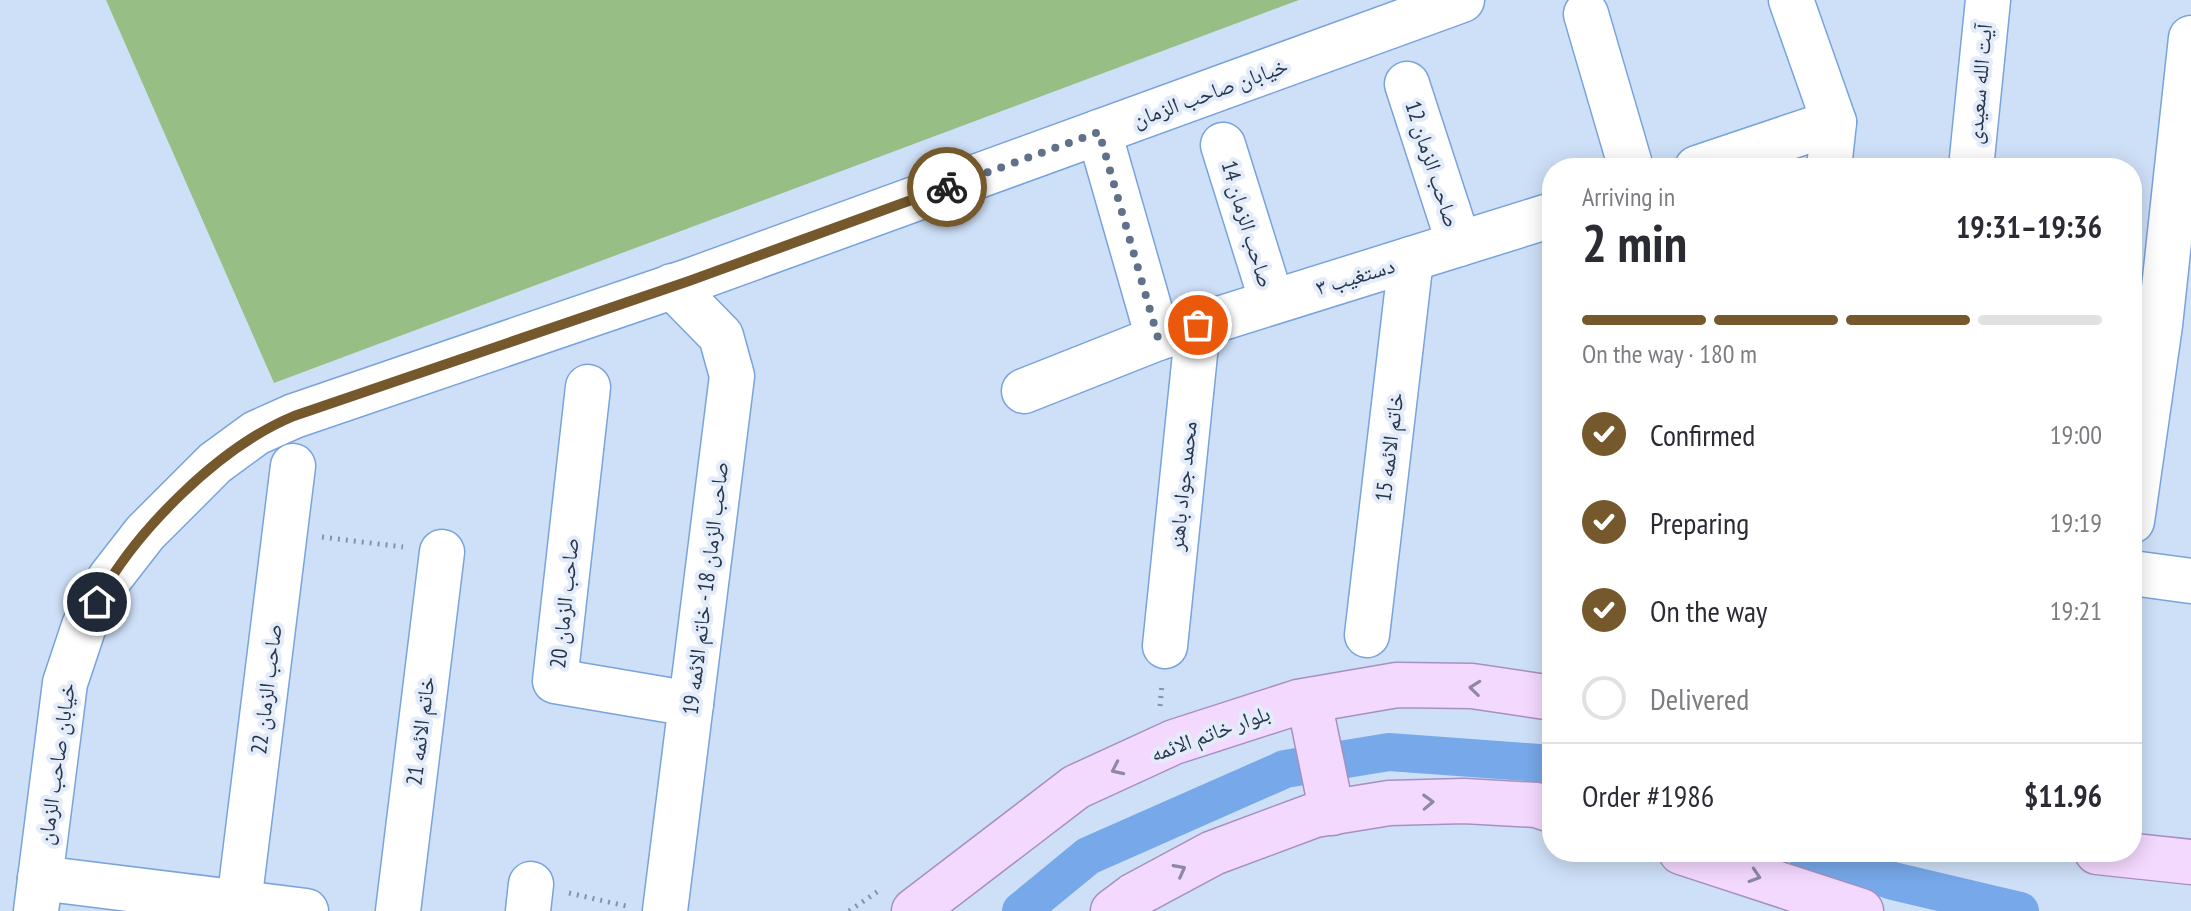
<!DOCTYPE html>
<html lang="en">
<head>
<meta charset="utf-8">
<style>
	:root { --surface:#fff; --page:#f2f2f3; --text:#2b2b33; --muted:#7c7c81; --line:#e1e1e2; --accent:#75582c }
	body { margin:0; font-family:"PT Sans Narrow","Noto Naskh Arabic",sans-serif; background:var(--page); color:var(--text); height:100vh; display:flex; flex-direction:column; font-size:30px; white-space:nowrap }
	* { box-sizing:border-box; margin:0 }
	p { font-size:26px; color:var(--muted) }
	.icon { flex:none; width:44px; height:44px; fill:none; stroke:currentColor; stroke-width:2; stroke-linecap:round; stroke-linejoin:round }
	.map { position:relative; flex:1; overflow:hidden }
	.side { position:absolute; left:1542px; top:158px; width:600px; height:704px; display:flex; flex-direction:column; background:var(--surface); border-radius:32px; box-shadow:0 4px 20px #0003 }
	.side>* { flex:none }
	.pin { position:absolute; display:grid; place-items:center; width:68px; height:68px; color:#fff; margin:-34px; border:4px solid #fff; border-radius:50%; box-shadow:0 2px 8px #0007 }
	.courier { position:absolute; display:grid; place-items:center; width:80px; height:80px; margin:-40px; border:6px solid #75582c; border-radius:50%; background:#fff; color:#222; box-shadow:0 2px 10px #0007 }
	.headline em { font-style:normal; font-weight:700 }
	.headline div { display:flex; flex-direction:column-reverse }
	.headline { display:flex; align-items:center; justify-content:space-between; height:136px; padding:0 40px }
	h1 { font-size:52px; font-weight:700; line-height:60px }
	.bar { display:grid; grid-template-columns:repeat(4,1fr); gap:12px 8px; align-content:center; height:96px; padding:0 40px }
	.bar i { height:10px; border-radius:6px; background:var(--line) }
	.bar .current { background:var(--accent) }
	.bar p { grid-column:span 4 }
	.line { display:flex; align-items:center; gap:20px; padding:0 40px; border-top:2px solid var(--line) }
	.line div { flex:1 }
	ol { padding:0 40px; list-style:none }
	li { display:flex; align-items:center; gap:24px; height:88px }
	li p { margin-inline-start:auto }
	li .icon { padding:8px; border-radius:50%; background:var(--accent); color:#fff; stroke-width:4 }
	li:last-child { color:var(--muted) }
	li i { width:44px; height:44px; border:4px solid var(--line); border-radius:50% }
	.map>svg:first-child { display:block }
	.green { fill:#97be84 }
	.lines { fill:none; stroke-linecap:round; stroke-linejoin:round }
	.canal { stroke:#77a8e9; stroke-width:38 }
	.minor-casing { stroke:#79a3db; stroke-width:47 }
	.major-casing { stroke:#a690c1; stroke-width:47 }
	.path { stroke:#8193aa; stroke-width:5; stroke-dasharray:2 6; stroke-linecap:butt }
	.minor { stroke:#fff; stroke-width:44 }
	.major { stroke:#f4d9ff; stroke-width:44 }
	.oneway { stroke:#8c88a6 }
	.done { stroke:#60728a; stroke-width:8; stroke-dasharray:0 14.4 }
	.route { stroke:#75582c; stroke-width:10 }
	.labels { text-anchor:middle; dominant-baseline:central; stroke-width:8; stroke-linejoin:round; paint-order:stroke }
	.street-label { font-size:22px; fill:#25374e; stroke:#e3ecf8 }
</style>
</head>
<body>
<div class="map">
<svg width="2191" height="911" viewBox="0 0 2191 911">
	<rect width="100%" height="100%" fill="#cee0f8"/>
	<path class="green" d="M 106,0 L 1299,0 L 274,383 Z"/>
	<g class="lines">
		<g class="canal">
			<path d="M 1806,852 L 1893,881 L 2020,911"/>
			<path d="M 1021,911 L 1088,856 L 1285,769 L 1389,752 L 1539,763 L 1552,768"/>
		</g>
		<defs>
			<g id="minor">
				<path d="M 1791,0 L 1834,122 L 1829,168"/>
				<path d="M 1586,14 L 1631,168"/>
				<path d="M 1407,84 L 1459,244"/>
				<path d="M 1099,132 L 1158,338"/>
				<path d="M 1223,145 L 1272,302"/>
				<path d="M 1697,168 L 1834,122"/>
				<path d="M 1971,168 L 1988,0"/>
				<path d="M 588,387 L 555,681 L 691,704"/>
				<path d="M 1024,391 L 1158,338 L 1552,215"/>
				<path d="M 2132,521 L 2160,325 L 2191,38"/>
				<path d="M 2132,573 L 2191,581"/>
				<path d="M 1367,635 L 1411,259"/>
				<path d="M 1165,646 L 1198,325"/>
				<path d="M 40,878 L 306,911"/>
				<path d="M 36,911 L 65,683 L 84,626 L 110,578 L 145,533 L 215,463 L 256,433 L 294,416 L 689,281 L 1462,0"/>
				<path d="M 238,911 L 293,466"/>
				<path d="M 398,911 L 442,552"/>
				<path d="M 528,911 L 531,884"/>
				<path d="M 665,911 L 732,376 L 721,336 L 672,286"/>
			</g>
			<g id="major">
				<path d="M 1309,701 L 1332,813"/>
				<path d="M 1681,852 L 1861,911"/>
				<path d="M 2097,852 L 2191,862"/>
				<path d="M 914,911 L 1076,787 L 1174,742 L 1298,702 L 1397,685 L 1472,686 L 1552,698"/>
				<path d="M 1113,911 L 1133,896 L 1213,853 L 1315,815 L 1389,803 L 1464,801 L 1536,805 L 1552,810"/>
			</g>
		</defs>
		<use href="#minor" class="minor-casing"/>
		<use href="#major" class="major-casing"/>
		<g class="path">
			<path d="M 322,537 L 403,547"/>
			<path d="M 1160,706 L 1162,684"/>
			<path d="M 569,893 L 626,906"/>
			<path d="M 849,911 L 880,890"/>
		</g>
		<use href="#minor" class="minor"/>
		<use href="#major" class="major"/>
	</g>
	<defs><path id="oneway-chevron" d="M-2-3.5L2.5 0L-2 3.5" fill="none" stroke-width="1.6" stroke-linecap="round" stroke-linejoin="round" transform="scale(2)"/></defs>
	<g class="oneway">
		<use href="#oneway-chevron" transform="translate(1475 688) rotate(-174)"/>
		<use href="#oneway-chevron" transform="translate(1117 769) rotate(155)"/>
		<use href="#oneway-chevron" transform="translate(1428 802) rotate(-2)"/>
		<use href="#oneway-chevron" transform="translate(1180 870) rotate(-28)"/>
		<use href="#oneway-chevron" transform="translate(1755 876) rotate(18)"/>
	</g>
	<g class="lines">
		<path class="done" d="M 947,187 L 1099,132 L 1158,338 L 1198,325"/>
		<path class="route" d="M 97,602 C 135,531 219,447 294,416 L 689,281 L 947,187"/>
	</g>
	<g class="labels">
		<g class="street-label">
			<text transform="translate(1979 84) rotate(-85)">آیت الله سعیدی</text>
			<text transform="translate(1210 92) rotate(-20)">خیابان صاحب الزمان</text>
			<text transform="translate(1433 164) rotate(72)">صاحب الزمان 12</text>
			<text transform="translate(1248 224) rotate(73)">صاحب الزمان 14</text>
			<text transform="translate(1355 276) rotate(-17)">دستغیب ۳</text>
			<text transform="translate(1389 447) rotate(-83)">خاتم الائمه 15</text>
			<text transform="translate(1182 486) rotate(-84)">محمد جواد باهنر</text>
			<text transform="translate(705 588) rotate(-83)">صاحب الزمان 18 - خاتم الائمه 19</text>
			<text transform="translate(564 603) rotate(-84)">صاحب الزمان 20</text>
			<text transform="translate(266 689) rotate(-83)">صاحب الزمان 22</text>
			<text transform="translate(420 731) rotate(-83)">خاتم الائمه 21</text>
			<text transform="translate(1210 733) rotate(-20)">بلوار خاتم الائمه</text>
			<text transform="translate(56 764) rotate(-82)">خیابان صاحب الزمان</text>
		</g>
	</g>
</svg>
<div class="pin" style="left:1198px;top:325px;background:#ea580c"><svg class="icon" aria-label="bag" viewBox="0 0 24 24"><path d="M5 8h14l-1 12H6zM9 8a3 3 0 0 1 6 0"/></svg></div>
<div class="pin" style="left:97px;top:602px;background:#1f2937"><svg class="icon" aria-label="home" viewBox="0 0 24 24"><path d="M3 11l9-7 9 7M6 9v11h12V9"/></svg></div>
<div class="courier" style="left:947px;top:187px"><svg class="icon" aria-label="bike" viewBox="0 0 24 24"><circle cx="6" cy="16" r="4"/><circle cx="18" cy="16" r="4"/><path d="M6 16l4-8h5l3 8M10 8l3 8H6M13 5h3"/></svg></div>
<section class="side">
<div class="headline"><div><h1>2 min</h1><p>Arriving in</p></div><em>19:31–19:36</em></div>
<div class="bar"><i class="current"></i><i class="current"></i><i class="current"></i><i></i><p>On the way · 180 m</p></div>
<ol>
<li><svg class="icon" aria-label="check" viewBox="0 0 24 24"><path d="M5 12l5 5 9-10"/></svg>Confirmed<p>19:00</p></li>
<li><svg class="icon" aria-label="check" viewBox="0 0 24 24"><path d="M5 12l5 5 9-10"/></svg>Preparing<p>19:19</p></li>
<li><svg class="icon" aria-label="check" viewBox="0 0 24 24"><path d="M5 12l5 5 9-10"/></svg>On the way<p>19:21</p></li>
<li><i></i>Delivered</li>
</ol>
<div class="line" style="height:104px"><div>Order #1986</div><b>$11.96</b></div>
</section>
</div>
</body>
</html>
